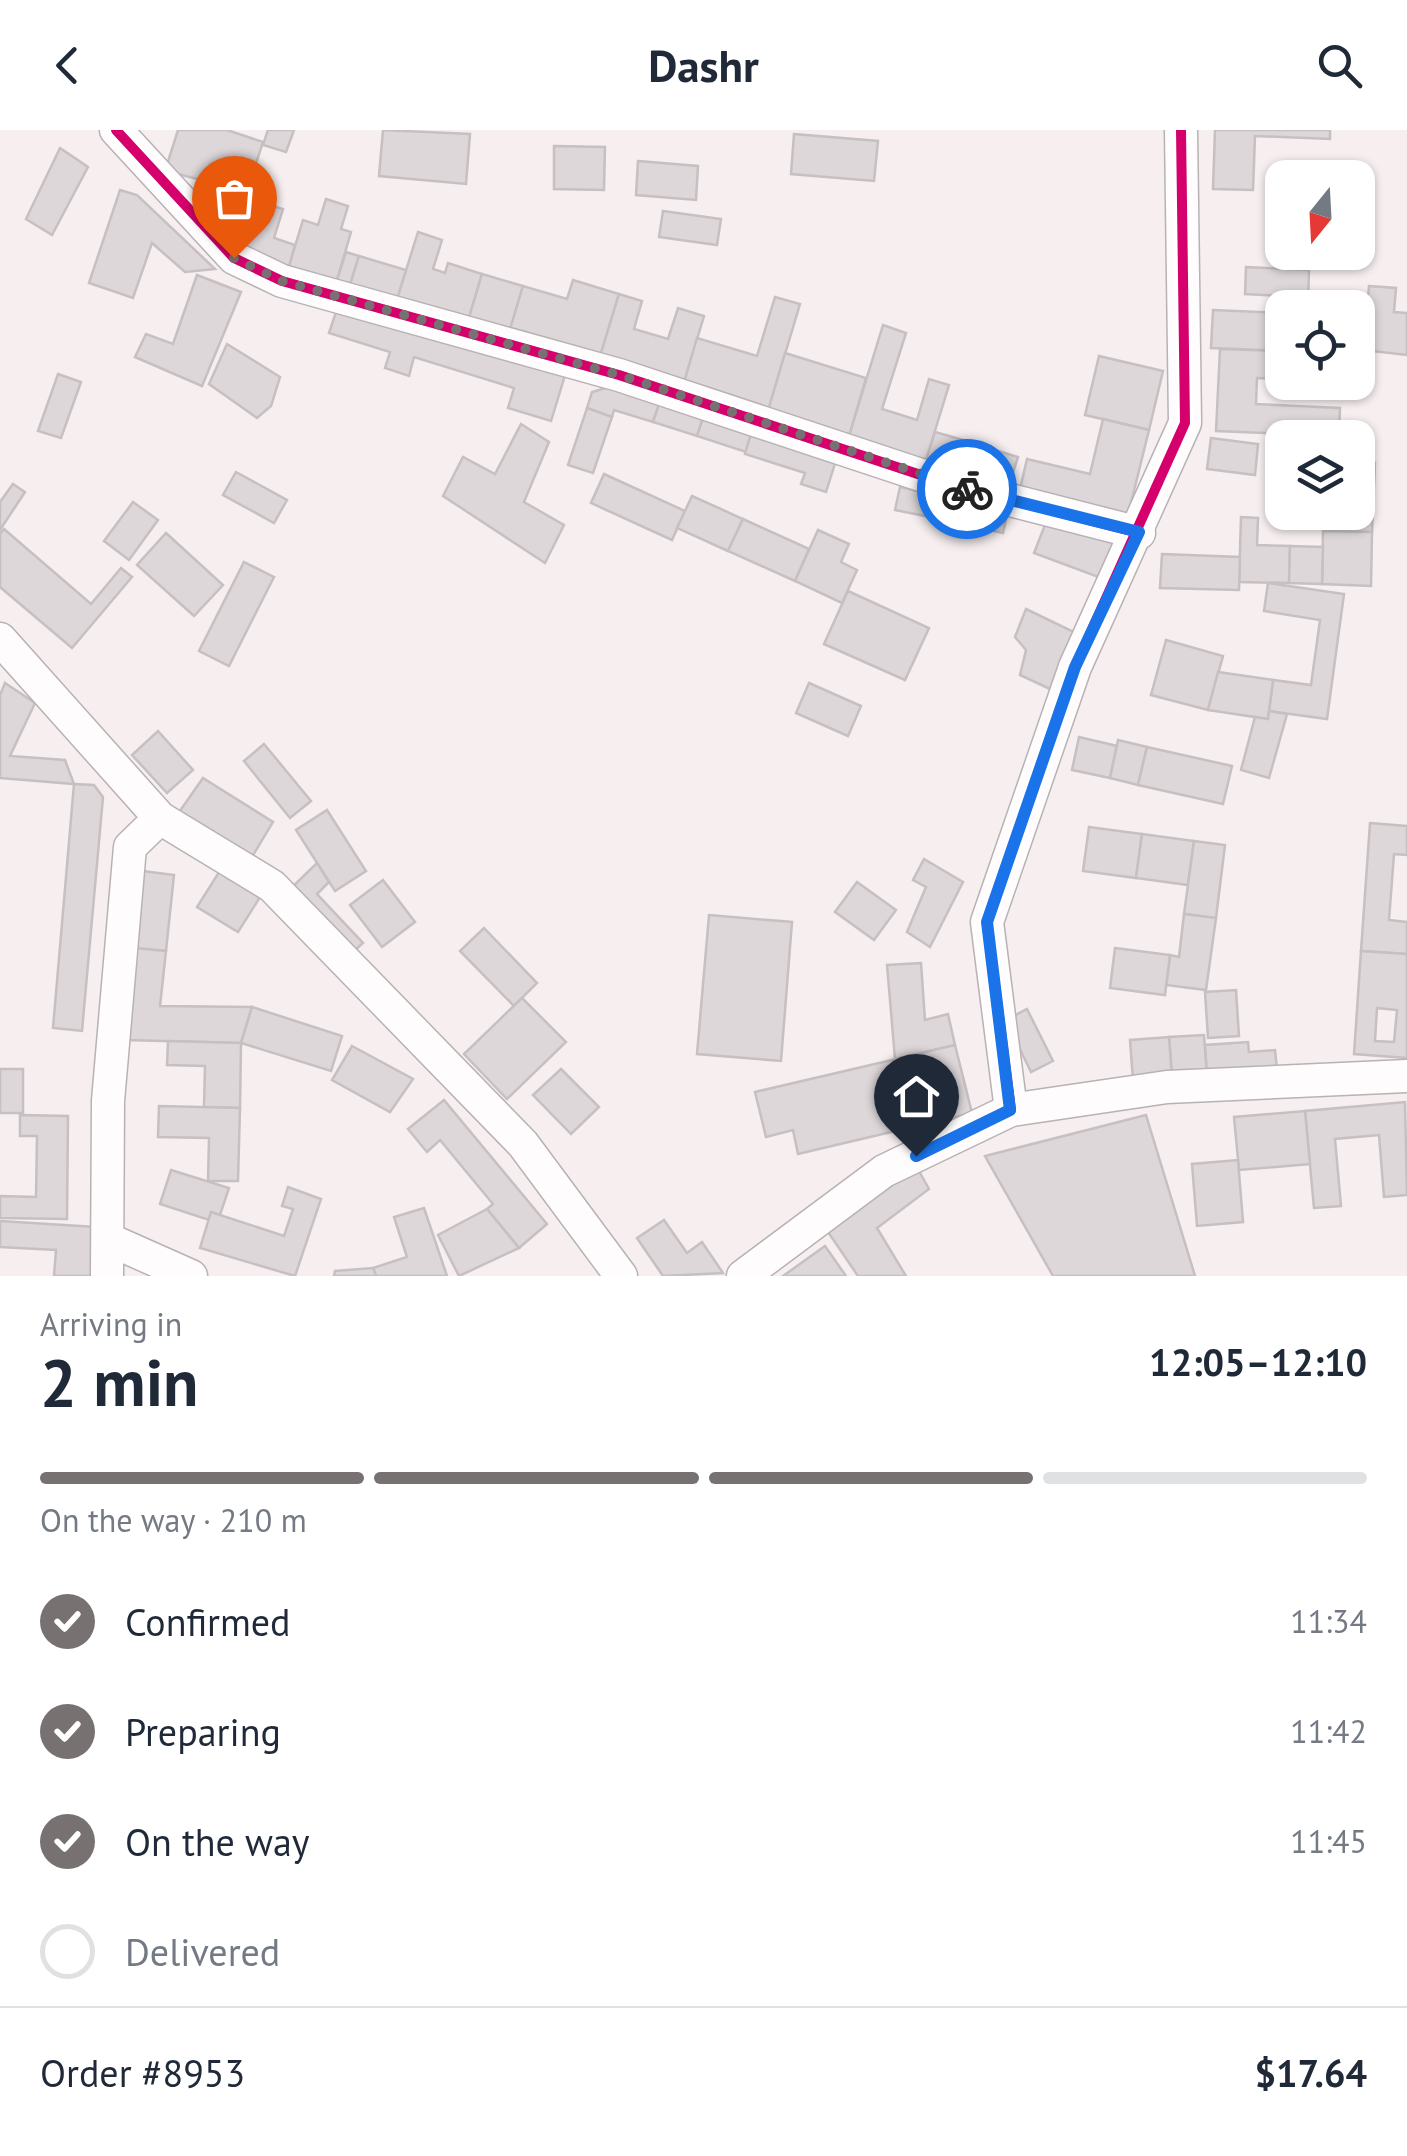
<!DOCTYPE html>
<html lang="en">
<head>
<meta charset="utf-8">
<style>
	:root { --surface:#fff; --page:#f2f2f3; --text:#1f2937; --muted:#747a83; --line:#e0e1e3; --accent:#777172 }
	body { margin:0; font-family:"PT Sans",sans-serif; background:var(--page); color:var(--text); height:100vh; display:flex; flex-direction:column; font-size:38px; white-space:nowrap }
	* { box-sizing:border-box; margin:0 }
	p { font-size:32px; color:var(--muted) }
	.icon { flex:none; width:55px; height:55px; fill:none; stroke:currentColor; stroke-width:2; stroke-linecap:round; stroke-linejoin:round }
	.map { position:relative; height:1146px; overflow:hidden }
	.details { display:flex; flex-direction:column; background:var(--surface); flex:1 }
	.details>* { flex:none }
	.needle { width:65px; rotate:198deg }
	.buttons { position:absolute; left:1265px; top:30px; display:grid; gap:20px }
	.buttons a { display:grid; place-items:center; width:110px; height:110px; border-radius:20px; background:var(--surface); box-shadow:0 2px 8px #0004; font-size:50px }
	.pin { position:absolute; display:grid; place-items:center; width:85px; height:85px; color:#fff; margin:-102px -42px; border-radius:50% 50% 50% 0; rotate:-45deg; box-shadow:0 0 10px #0007 }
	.pin .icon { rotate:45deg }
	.courier { position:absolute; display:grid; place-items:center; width:100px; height:100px; margin:-50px; border:8px solid #1a73e8; border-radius:50%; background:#fff; color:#222; box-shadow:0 2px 12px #0007 }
	.head em { font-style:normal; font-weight:600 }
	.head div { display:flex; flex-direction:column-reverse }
	.head { display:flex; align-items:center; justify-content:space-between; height:170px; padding:0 40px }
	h1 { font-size:65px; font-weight:600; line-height:75px }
	.bar { display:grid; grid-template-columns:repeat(4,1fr); gap:15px 10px; align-content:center; height:120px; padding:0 40px }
	.bar i { height:12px; border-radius:8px; background:var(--line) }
	.bar .selected { background:var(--accent) }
	.bar p { grid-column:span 4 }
	.line { display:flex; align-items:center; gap:25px; padding:0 40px; border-top:2px solid var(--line) }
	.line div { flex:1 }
	ol { padding:0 40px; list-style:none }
	li { display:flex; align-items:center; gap:30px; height:110px }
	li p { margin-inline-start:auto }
	li .icon { padding:10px; border-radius:50%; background:var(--accent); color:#fff; stroke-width:4 }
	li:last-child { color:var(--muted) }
	li i { width:55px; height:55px; border:5px solid var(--line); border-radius:50% }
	header { display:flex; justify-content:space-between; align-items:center; height:130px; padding:0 40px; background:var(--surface); font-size:45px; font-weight:600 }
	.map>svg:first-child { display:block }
	.building { fill:#ddd7da; stroke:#c6c0c2; stroke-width:2.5; fill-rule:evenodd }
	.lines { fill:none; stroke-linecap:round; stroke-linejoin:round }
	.street-casing { stroke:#b8b2b4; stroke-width:35 }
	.street { stroke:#fefcfd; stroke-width:32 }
	.cycleway-casing { stroke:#fff; stroke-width:16 }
	.cycleway { stroke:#d6006c; stroke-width:10 }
	.done { stroke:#777172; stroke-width:10; stroke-dasharray:0 18 }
	.route { stroke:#1a73e8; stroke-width:12 }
</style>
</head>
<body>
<header><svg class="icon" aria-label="back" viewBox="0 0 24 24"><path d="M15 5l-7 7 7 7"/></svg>Dashr<svg class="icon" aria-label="search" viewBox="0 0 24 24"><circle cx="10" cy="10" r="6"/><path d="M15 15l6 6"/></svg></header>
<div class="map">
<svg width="1407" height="1146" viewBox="0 0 1407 1146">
	<rect width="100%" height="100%" fill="#f6eeef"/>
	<g class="building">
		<path d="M 178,0 L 227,0 L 263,12 L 247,61 L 165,41 Z"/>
		<path d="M 268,0 L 294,0 L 286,22 L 263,15 Z"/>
		<path d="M 383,0 L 470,4 L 466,54 L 379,46 Z"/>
		<path d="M 1215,0 L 1330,0 L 1330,9 L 1255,6 L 1253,60 L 1213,59 Z"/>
		<path d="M 794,4 L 878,11 L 874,51 L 791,44 Z"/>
		<path d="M 554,16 L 605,17 L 604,60 L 554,59 Z"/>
		<path d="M 60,18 L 88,37 L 52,105 L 26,89 Z"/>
		<path d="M 638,31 L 698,36 L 696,70 L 636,65 Z"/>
		<path d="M 120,60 L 137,65 L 215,139 L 185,142 L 152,113 L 133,168 L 89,153 Z"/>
		<path d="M 326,69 L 348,76 L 341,99 L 351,102 L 337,150 L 289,136 L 303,90 L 318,95 Z"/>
		<path d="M 257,71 L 283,79 L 274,108 L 295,115 L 289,136 L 242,122 Z"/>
		<path d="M 663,81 L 721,89 L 717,115 L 659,107 Z"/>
		<path d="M 418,102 L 442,110 L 433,139 L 445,143 L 448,133 L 482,144 L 468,191 L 397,169 Z"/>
		<path d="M 346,122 L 359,126 L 350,155 L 337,150 Z"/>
		<path d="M 359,126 L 406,140 L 397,169 L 350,155 Z"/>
		<path d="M 1246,137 L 1309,140 L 1308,178 L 1282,178 L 1282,221 L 1211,218 L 1213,180 L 1281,183 L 1282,166 L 1245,164 Z"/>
		<path d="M 482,144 L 523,156 L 509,203 L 468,191 Z"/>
		<path d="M 197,145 L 241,162 L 202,256 L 135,227 L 146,204 L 173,214 Z"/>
		<path d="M 573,150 L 619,164 L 599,230 L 509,203 L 523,156 L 567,169 Z"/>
		<path d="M 1369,156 L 1396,158 L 1394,182 L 1407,183 L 1407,225 L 1363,220 Z"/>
		<path d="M 619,164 L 642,171 L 634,199 L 668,209 L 678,178 L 704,186 L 683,256 L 599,230 Z"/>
		<path d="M 775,167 L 800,174 L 768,281 L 683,256 L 697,208 L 757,226 Z"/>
		<path d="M 339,173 L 566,242 L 551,291 L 508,278 L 514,258 L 414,227 L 409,246 L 385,238 L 390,222 L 329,203 Z"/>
		<path d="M 883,195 L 906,203 L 882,279 L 917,290 L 929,249 L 949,255 L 926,330 L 849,306 Z"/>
		<path d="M 227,214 L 280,247 L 271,276 L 257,288 L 209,254 Z"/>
		<path d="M 1220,219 L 1278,221 L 1276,249 L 1257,248 L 1256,274 L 1340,278 L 1339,306 L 1216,301 Z"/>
		<path d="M 785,223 L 866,248 L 849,306 L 768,281 Z"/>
		<path d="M 1099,226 L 1163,241 L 1149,300 L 1085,285 Z"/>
		<path d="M 58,244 L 81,252 L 61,308 L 38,301 Z"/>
		<path d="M 612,256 L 660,271 L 653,292 L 614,280 L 612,287 L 587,278 L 592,262 Z"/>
		<path d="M 660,271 L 704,285 L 697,306 L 653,292 Z"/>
		<path d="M 587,278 L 612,287 L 593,343 L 568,335 Z"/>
		<path d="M 704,285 L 752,300 L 746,322 L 697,306 Z"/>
		<path d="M 1103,289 L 1149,300 L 1128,385 L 1020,359 L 1027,329 L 1090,344 Z"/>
		<path d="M 521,294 L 549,312 L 524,372 L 564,395 L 545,433 L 443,366 L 463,327 L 495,344 Z"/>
		<path d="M 752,300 L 837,327 L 826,362 L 801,354 L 805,343 L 745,324 Z"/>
		<path d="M 935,302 L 967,311 L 958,339 L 926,330 Z"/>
		<path d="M 1211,308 L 1258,314 L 1255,345 L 1207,339 Z"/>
		<path d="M 967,311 L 995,320 L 987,348 L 958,339 Z"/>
		<path d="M 995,320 L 1018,327 L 1009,355 L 987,348 Z"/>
		<path d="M 1270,329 L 1282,329 L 1282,359 L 1269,358 Z"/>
		<path d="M 1358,332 L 1375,333 L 1372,402 L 1347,402 L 1347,382 L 1358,382 Z"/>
		<path d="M 236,342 L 287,370 L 274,393 L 223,365 Z"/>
		<path d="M 604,344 L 685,381 L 672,410 L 591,373 Z"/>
		<path d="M 13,354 L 25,362 L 0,400 L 0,372 Z"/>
		<path d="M 900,357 L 945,367 L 940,389 L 895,380 Z"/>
		<path d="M 692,366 L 743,389 L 728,421 L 677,398 Z"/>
		<path d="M 945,367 L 1008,381 L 1003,403 L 940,389 Z"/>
		<path d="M 133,372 L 158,390 L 129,430 L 104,411 Z"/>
		<path d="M 1048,387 L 1122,415 L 1109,451 L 1034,423 Z"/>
		<path d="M 1241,387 L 1258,388 L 1257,415 L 1290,416 L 1289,453 L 1239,452 Z"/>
		<path d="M 743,389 L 809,419 L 795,451 L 728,421 Z"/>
		<path d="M 4,399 L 91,474 L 121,438 L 132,447 L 72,518 L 0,457 L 0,404 Z"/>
		<path d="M 818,400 L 849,414 L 841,432 L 857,440 L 842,473 L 795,451 Z"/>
		<path d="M 1323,401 L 1372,402 L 1371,456 L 1322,454 Z"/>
		<path d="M 166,403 L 223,455 L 194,486 L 137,435 Z"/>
		<path d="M 1290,416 L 1323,417 L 1322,454 L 1289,453 Z"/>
		<path d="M 1162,424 L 1240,427 L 1239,460 L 1160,458 Z"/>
		<path d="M 244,432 L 274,447 L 229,536 L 199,521 Z"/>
		<path d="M 1268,453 L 1344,464 L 1327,589 L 1269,581 L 1273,550 L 1311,555 L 1320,490 L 1264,481 Z"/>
		<path d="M 848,461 L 929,498 L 905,550 L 824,514 Z"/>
		<path d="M 1026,479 L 1076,503 L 1050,559 L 1020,545 L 1026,520 L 1015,507 Z"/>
		<path d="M 1166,510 L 1223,526 L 1208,580 L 1151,565 Z"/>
		<path d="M 1218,542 L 1273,550 L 1268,589 L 1208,580 Z"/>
		<path d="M 5,553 L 35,573 L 10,626 L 65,630 L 74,654 L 0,648 L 0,565 Z"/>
		<path d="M 809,553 L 861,576 L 848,606 L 796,583 Z"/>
		<path d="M 1269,581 L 1287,584 L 1269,648 L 1241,640 L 1255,587 L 1268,589 Z"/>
		<path d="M 158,601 L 193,640 L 167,663 L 132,625 Z"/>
		<path d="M 1079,607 L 1117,616 L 1110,648 L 1072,640 Z"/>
		<path d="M 1118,610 L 1147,617 L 1138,655 L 1110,648 Z"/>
		<path d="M 264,614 L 311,671 L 290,688 L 244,631 Z"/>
		<path d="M 1147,617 L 1232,636 L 1223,674 L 1138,655 Z"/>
		<path d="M 203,648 L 273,692 L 252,727 L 177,685 Z"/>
		<path d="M 74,654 L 94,655 L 103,667 L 82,901 L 53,898 Z"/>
		<path d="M 327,680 L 366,741 L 335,761 L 296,700 Z"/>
		<path d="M 1370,693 L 1407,696 L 1407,725 L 1394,724 L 1389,790 L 1407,792 L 1407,824 L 1361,821 Z"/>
		<path d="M 1089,697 L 1142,704 L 1136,748 L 1083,741 Z"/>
		<path d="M 1142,704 L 1194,711 L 1188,755 L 1136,748 Z"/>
		<path d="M 1194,711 L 1225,715 L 1216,788 L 1184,784 Z"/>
		<path d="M 924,729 L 963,752 L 930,817 L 907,802 L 926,757 L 913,750 Z"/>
		<path d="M 317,733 L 329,752 L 317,764 L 363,813 L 346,828 L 285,764 Z"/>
		<path d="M 221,739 L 262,764 L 238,802 L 197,777 Z"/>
		<path d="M 143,741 L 174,745 L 166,821 L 134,818 Z"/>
		<path d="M 383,750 L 415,792 L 382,817 L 350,775 Z"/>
		<path d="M 857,752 L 896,780 L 874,810 L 835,782 Z"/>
		<path d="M 1184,784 L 1216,788 L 1206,860 L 1166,855 L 1170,825 L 1179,827 Z"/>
		<path d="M 709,785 L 792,792 L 781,931 L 697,924 Z"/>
		<path d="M 484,798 L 537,853 L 514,876 L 460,821 Z"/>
		<path d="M 134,818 L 166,821 L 160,876 L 252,877 L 241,913 L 125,910 Z"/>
		<path d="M 1115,818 L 1170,825 L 1165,865 L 1110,858 Z"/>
		<path d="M 1361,821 L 1407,824 L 1407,928 L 1354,924 ZM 1377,878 L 1397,880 L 1394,912 L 1375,911 Z"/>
		<path d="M 921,833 L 925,890 L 948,884 L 955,915 L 895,929 L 887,835 Z"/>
		<path d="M 1236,860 L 1239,906 L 1208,908 L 1205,862 Z"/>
		<path d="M 522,868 L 566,912 L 507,969 L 464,924 Z"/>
		<path d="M 252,877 L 342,906 L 331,941 L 241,913 Z"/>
		<path d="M 1027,879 L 1053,931 L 1031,942 L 1006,890 Z"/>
		<path d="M 1204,905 L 1207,944 L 1172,947 L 1169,907 Z"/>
		<path d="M 1169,907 L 1172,947 L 1133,950 L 1130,910 Z"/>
		<path d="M 168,911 L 241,913 L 240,978 L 204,977 L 205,936 L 167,935 Z"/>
		<path d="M 1248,912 L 1249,922 L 1275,920 L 1277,939 L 1207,944 L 1205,915 Z"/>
		<path d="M 955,915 L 972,983 L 925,994 L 909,926 Z"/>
		<path d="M 352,916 L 413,949 L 390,982 L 332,950 Z"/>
		<path d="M 909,926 L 925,994 L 798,1024 L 793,1000 L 766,1007 L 755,962 Z"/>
		<rect x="0" y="939" width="23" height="44"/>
		<path d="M 561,939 L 599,977 L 571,1004 L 533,965 Z"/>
		<path d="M 444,970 L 547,1094 L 519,1118 L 487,1079 L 493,1074 L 440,1010 L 427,1022 L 408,999 Z"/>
		<path d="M 1405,972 L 1407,1065 L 1384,1067 L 1379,1005 L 1335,1009 L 1341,1076 L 1314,1078 L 1305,981 Z"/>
		<path d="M 159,976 L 240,978 L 238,1051 L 208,1051 L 209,1008 L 158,1007 Z"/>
		<path d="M 1305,981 L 1310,1034 L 1239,1040 L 1234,987 Z"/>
		<path d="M 20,985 L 68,986 L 67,1089 L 0,1088 L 0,1066 L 36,1067 L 37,1006 L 20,1006 Z"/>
		<path d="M 1146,985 L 1195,1146 L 1053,1146 L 985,1026 Z"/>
		<path d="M 1238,1030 L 1243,1092 L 1197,1096 L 1192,1034 Z"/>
		<path d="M 915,1034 L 929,1059 L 877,1098 L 906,1146 L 858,1146 L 826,1099 Z"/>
		<path d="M 171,1040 L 229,1058 L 220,1085 L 211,1082 L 209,1090 L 160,1074 Z"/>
		<path d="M 288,1057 L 321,1069 L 295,1146 L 200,1118 L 211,1082 L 284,1106 L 293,1079 L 282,1076 Z"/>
		<path d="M 424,1078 L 447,1146 L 376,1146 L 373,1138 L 407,1127 L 394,1087 Z"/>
		<path d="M 487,1079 L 519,1118 L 459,1146 L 438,1105 Z"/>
		<path d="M 664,1090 L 687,1123 L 702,1112 L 723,1143 L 663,1146 L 637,1108 Z"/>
		<path d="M 0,1091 L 95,1097 L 92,1146 L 54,1146 L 56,1120 L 0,1117 Z"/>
		<path d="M 825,1116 L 846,1146 L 783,1146 Z"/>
		<path d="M 373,1138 L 376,1146 L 334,1146 L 335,1141 Z"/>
	</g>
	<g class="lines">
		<defs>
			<g id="street">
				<path d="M 116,0 L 234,128 L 282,151 L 619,245 L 948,354 L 1139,403"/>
				<path d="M 0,509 L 160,688 L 272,756 L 523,1014 L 621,1146"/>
				<path d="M 1011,980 L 987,792 L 1075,537 L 1185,293 L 1181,0"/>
				<path d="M 110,1110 L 191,1146"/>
				<path d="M 107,1146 L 108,971 L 130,717 L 160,688"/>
				<path d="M 743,1146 L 884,1041 L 1011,980 L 1167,957 L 1407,946"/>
			</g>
		</defs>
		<use href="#street" class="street-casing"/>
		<use href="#street" class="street"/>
		<defs>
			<g id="cycleway">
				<path d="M 116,0 L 234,128 L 282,151 L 619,245 L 948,354 L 1139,403"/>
				<path d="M 1011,980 L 987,792 L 1075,537 L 1185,293 L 1181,0"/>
			</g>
		</defs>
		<use href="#cycleway" class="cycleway-casing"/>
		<use href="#cycleway" class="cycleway"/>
	</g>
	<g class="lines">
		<path class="done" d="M 234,128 L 282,151 L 619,245 L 967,359"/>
		<path class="route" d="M 916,1026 L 1010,980 L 987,792 L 1075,537 L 1139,402 L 967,359"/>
	</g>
</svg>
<div class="buttons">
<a><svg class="needle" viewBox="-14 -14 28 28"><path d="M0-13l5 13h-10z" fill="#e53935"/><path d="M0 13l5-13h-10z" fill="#747a83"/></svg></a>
<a><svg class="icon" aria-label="locate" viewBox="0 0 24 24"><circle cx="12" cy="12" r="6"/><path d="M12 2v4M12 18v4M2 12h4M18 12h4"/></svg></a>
<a><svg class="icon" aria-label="layers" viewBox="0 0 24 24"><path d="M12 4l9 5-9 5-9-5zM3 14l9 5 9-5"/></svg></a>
</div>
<div class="pin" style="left:234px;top:128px;background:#ea580c"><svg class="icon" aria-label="bag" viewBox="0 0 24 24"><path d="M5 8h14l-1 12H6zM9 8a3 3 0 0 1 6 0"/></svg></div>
<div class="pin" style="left:916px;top:1026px;background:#1f2937"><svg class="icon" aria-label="home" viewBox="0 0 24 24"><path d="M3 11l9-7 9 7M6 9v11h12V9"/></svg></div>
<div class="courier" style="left:967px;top:359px"><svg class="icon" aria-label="bike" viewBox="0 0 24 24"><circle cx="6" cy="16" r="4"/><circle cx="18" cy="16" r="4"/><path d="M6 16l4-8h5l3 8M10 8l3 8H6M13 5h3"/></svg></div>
</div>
<section class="details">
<div class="head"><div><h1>2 min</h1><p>Arriving in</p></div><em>12:05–12:10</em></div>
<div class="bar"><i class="selected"></i><i class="selected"></i><i class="selected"></i><i></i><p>On the way · 210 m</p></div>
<ol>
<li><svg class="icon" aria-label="check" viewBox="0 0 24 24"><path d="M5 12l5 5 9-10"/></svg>Confirmed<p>11:34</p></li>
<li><svg class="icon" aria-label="check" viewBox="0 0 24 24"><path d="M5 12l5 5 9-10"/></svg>Preparing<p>11:42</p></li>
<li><svg class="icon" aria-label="check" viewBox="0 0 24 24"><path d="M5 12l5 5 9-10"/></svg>On the way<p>11:45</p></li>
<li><i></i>Delivered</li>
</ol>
<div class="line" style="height:130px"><div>Order #8953</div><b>$17.64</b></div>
</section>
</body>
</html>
